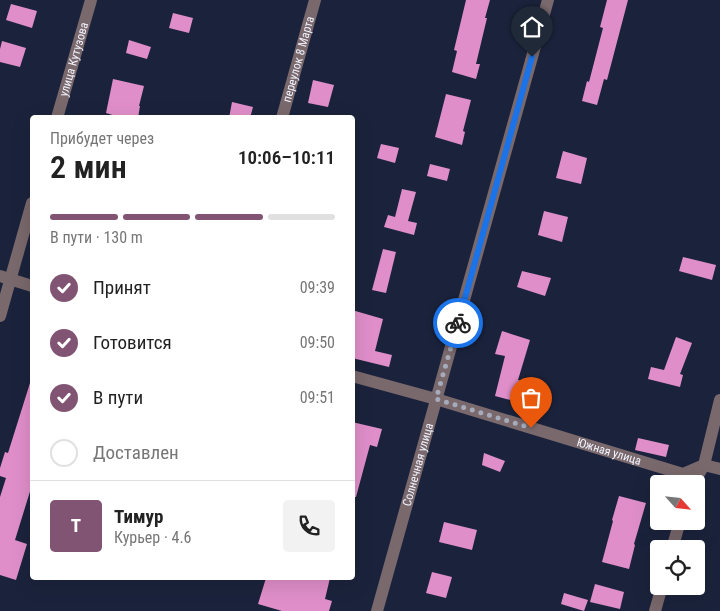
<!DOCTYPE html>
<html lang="ru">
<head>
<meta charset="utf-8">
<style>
	:root { --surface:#fff; --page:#f2f2f2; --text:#222; --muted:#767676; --line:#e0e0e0; --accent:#805472 }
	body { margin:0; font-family:"Roboto Condensed",sans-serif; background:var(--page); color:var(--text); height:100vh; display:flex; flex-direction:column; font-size:19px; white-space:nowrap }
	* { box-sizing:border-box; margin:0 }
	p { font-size:16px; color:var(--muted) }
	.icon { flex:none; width:28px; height:28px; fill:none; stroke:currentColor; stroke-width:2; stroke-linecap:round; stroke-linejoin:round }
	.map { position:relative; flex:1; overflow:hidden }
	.panel { position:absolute; left:30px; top:115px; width:325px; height:465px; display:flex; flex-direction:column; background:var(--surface); border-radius:5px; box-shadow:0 5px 20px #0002 }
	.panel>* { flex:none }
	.needle { width:32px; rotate:117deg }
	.fabs { position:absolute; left:650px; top:475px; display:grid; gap:10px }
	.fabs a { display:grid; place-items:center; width:55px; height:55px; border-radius:5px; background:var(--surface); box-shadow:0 5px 20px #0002; font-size:25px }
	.pin { position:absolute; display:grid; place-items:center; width:42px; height:42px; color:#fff; margin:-51px -21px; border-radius:50% 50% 50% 0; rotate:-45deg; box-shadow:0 0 5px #0007 }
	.pin .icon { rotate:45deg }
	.courier { position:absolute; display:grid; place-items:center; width:50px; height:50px; margin:-25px; border:4px solid #1a73e8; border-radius:50%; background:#fff; color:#222; box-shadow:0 1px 6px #0007 }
	.head em { font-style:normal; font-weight:600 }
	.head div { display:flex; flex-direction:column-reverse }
	.head { display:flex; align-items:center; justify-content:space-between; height:85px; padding:0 20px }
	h1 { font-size:32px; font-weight:600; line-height:38px }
	.bar { display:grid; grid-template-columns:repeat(4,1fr); gap:8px 5px; align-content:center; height:60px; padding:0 20px }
	.bar i { height:6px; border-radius:4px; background:var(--line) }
	.bar .selected { background:var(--accent) }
	.bar p { grid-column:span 4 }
	.line { display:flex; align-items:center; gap:12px; padding:0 20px; border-top:1px solid var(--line) }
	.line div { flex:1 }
	.round { display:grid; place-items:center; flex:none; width:52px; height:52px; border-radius:5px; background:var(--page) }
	ol { padding:0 20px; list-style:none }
	li { display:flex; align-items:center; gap:15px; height:55px }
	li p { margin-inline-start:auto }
	li .icon { padding:5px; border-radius:50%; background:var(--accent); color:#fff; stroke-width:4 }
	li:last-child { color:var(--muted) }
	li i { width:28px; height:28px; border:2px solid var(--line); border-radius:50% }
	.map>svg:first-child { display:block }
	.building { fill:#df8ec9 }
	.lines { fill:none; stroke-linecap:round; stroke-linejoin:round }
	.minor { stroke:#79686c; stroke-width:12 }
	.done { stroke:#a6abbb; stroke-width:5; stroke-dasharray:0 9 }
	.route { stroke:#1a73e8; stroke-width:6 }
	.labels { text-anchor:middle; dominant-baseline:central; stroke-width:5; stroke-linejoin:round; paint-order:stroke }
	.street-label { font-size:12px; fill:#f1f4ff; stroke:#1b233c }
</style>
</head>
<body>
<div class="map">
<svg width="720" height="611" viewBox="0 0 720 611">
	<rect width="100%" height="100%" fill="#1b233c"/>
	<g class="building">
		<path d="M 466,0 L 490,0 L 485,18 L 487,18 L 476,64 L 480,64 L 476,79 L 452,72 L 457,51 L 454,50 Z"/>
		<path d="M 607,0 L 628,0 L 607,80 L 604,79 L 597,105 L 582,101 L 587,81 L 589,82 L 603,28 L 600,27 Z"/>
		<path d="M 11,4 L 37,11 L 32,28 L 6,20 Z"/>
		<path d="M 173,13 L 193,18 L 189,33 L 169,28 Z"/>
		<path d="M 129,40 L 151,47 L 147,59 L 126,53 Z"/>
		<path d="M 2,41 L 26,48 L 20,67 L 0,62 L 0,49 Z"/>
		<path d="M 113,79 L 144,86 L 139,106 L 140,106 L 138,118 L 122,118 L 106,113 Z"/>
		<path d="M 313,80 L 334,85 L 328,107 L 308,103 Z"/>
		<path d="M 446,94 L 471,100 L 463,131 L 465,132 L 462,145 L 435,137 Z"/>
		<path d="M 232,102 L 253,107 L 250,118 L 229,118 Z"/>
		<path d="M 381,144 L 399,148 L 395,163 L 377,158 Z"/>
		<path d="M 563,151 L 587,158 L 581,184 L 556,178 Z"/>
		<path d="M 430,164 L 450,169 L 447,181 L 427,176 Z"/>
		<path d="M 402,189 L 416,192 L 408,221 L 417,223 L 414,235 L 384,227 L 388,215 L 395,217 Z"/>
		<path d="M 544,211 L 568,217 L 562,242 L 538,235 Z"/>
		<path d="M 383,249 L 396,252 L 386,293 L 372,290 Z"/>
		<path d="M 683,257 L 716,265 L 712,280 L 679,271 Z"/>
		<path d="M 522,271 L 551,278 L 545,296 L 517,287 Z"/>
		<path d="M 352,310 L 383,319 L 375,351 L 392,355 L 389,367 L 352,358 Z"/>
		<path d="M 502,331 L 530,340 L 518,380 L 528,383 L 522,403 L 495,396 L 505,356 L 495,354 Z"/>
		<path d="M 676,337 L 692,343 L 680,374 L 683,375 L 680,387 L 648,379 L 651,367 L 664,370 Z"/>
		<path d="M 30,383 L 32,383 L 32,485 L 15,540 L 27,544 L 16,580 L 0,575 L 0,497 L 6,478 L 0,476 L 0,468 L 5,452 L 8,453 Z"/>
		<path d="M 352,422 L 382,429 L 377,447 L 370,445 L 356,497 L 352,497 Z"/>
		<path d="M 638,438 L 669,445 L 666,457 L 635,450 Z"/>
		<path d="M 484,453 L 505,461 L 500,472 L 482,465 Z"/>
		<path d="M 619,496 L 646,503 L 634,544 L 635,545 L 629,569 L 602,562 L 613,521 L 612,520 Z"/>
		<path d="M 444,522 L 477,530 L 472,550 L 439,542 Z"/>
		<path d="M 432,572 L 452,577 L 446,598 L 426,593 Z"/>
		<path d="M 266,578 L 330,578 L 325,599 L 332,601 L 329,611 L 282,611 L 258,604 Z"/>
		<path d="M 595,584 L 624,592 L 620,609 L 590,602 Z"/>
		<path d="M 564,593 L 588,600 L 584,611 L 561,604 Z"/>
	</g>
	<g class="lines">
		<g class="minor">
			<path id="s1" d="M 57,118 L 91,0"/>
			<path id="s2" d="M 282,118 L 315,0"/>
			<path d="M 0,276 L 32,286"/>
			<path d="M 0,316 L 32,203"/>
			<path id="s3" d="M 352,376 L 436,399 L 683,474 L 704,465 L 720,469"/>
			<path d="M 693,484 L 704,465 L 720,400"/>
			<path d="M 672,549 L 680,521"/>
			<path id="s4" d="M 377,611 L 548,0"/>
			<path d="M 655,611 L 662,586"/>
		</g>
	</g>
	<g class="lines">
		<path class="done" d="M 458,323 L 436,399 L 531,428"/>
		<path class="route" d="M 458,323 L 532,57"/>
	</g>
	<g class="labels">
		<g class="street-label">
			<text stroke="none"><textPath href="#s1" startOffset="61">улица Кутузова</textPath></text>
			<text stroke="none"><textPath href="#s2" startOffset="61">переулок 8 Марта</textPath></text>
			<text stroke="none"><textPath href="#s3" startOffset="268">Южная улица</textPath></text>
			<text stroke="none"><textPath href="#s4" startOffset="152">Солнечная улица</textPath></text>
		</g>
	</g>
</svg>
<div class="fabs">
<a><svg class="needle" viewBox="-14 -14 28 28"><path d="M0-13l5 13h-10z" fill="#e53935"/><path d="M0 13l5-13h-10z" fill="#767676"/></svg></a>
<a><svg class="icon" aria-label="locate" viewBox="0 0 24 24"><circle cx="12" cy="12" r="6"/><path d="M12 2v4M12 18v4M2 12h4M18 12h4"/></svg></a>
</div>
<div class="pin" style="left:531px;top:428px;background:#ea580c"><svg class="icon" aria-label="bag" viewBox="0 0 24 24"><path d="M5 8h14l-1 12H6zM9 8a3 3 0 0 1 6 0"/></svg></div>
<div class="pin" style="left:532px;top:57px;background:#1f2937"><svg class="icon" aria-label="home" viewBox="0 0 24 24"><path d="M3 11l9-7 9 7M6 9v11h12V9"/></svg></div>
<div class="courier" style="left:458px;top:323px"><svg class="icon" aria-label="bike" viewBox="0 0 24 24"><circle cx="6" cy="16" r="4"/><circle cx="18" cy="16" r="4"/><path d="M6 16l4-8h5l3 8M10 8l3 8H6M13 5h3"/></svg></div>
<section class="panel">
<div class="head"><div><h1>2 мин</h1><p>Прибудет через</p></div><em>10:06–10:11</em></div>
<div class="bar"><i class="selected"></i><i class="selected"></i><i class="selected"></i><i></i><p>В пути · 130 m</p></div>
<ol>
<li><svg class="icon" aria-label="check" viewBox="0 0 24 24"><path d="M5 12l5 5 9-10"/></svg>Принят<p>09:39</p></li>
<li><svg class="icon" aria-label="check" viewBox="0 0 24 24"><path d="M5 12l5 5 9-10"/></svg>Готовится<p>09:50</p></li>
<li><svg class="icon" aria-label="check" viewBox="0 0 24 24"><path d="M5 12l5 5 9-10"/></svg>В пути<p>09:51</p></li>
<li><i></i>Доставлен</li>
</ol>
<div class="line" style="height:90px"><b class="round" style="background:var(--accent);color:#fff">Т</b><div><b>Тимур</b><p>Курьер · 4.6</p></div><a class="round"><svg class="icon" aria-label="phone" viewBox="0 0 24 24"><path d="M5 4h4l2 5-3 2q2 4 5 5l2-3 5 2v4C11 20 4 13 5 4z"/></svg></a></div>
</section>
</div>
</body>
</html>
